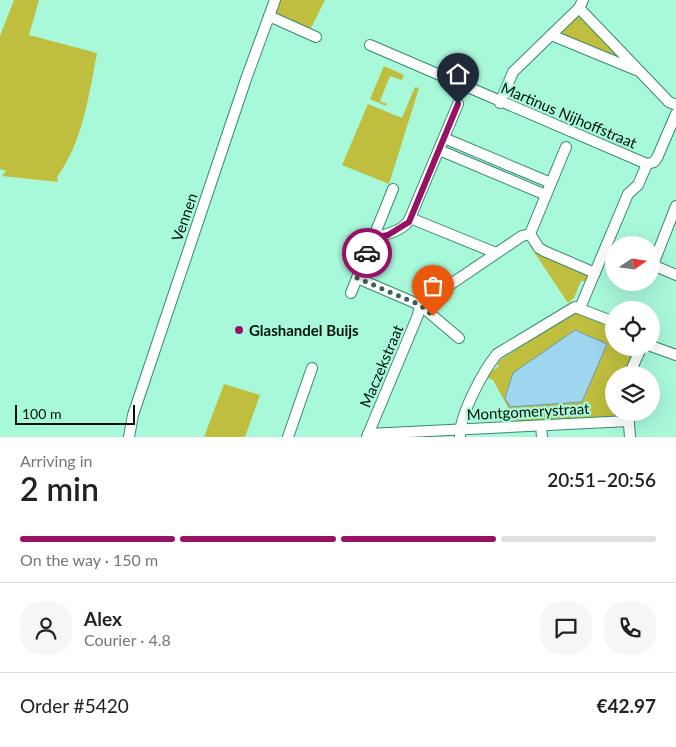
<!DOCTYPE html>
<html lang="en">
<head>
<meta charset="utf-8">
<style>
	:root { --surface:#fff; --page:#f6f6f6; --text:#222; --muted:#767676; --line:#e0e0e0; --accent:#971166 }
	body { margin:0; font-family:Lato,sans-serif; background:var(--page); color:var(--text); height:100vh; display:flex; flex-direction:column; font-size:19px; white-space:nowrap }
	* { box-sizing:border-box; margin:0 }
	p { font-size:16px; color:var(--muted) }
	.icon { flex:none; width:28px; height:28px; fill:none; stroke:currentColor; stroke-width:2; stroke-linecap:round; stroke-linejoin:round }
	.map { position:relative; height:437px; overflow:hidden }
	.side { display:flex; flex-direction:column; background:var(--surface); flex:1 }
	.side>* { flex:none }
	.needle { width:32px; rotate:77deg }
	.tools { position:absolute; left:605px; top:236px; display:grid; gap:10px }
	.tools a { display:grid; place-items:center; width:55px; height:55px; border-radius:50%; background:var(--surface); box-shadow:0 5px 20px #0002; font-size:25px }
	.scale { position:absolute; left:15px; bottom:12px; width:120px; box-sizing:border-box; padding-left:5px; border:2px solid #00120b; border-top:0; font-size:14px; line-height:18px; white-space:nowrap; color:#00120b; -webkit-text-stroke:4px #a8f8da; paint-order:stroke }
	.pin { position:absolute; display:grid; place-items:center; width:42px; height:42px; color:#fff; margin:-51px -21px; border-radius:50% 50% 50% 0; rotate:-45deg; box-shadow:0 0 5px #0007 }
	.pin .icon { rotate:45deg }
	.courier { position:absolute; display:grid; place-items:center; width:50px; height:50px; margin:-25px; border:4px solid #971166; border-radius:50%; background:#fff; color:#222; box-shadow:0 1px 6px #0007 }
	.summary em { font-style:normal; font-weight:600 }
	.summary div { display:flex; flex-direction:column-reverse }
	.summary { display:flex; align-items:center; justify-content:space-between; height:85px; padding:0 20px }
	h1 { font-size:32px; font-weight:600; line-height:38px }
	.bar { display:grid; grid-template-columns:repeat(4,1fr); gap:8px 5px; align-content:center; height:60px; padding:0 20px }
	.bar i { height:6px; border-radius:4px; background:var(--line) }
	.bar .active { background:var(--accent) }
	.bar p { grid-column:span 4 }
	.line { display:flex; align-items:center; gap:12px; padding:0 20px; border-top:1px solid var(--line) }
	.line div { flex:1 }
	.round { display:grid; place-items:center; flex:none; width:52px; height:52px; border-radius:20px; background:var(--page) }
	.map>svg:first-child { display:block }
	.green { fill:#bfbe3f }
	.water { fill:#9ed5ef; stroke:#6f9aab }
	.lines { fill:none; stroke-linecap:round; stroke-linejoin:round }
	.minor-casing { stroke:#398a6f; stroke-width:12 }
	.minor { stroke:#fff; stroke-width:10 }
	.done { stroke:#3b6253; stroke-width:5; stroke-dasharray:0 9 }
	.route { stroke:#971166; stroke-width:6 }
	.poi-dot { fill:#971166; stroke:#a8f8da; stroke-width:2 }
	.labels { text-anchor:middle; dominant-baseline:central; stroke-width:4.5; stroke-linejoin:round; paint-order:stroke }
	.street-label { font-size:15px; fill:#00120b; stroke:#a8f8da }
	.poi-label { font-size:15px; font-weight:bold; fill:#00120b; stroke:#a8f8da; text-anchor:start }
</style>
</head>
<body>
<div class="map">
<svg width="676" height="437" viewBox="0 0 676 437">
	<rect width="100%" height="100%" fill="#a8f8da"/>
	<g class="green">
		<path d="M 14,0 L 39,0 L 29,35 L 97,53 C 89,94 83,142 57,177 L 58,182 L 2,176 L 6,171 L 0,169 L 0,36 Z"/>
		<path d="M 280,0 L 325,0 L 311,28 L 274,14 Z"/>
		<path d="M 578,16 L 584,18 L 582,20 L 622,59 L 619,61 L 561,36 L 560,31 Z"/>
		<path d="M 384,66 L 404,75 L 402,80 L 390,76 L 380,101 L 387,104 L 386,106 L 370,99 Z"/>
		<path d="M 415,87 L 419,88 L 389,184 L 342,165 L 368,104 L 402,118 Z"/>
		<path d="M 533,244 L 589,275 L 588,281 L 581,281 L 574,298 L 568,303 L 530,246 Z"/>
		<path d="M 572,313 L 577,313 L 614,328 L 614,348 L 636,348 L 625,375 L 614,375 L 614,412 L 624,413 L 623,416 L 516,422 L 493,380 L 488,378 L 489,373 L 499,366 L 497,364 L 499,361 Z"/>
		<path d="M 224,384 L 260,395 L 245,437 L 204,437 Z"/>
	</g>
	<path class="water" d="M 575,330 L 607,344 L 582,402 L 510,407 L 505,398 L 513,373 Z"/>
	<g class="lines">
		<defs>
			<g id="minor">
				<path d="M 579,8 L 669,102 L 676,105"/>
				<path d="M 269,16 L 316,37"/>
				<path d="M 551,35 L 636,70"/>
				<path d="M 370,45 L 647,164"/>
				<path d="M 500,103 L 513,72 L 579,8 L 583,0"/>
				<path d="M 458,104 L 410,218 L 496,253"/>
				<path d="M 444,138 L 551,183"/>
				<path d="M 566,147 L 530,234 L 539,248 L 544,251 L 595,273"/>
				<path d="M 439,150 L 546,195"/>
				<path d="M 647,164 L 654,162 L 657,158 L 676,114"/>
				<path d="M 393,189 L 357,278 L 420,305 L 459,338"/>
				<path d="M 676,206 L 654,262 L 655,266 L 676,275"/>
				<path d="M 374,237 C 386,235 405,230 410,218"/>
				<path d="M 351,293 L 357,278"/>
				<path d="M 580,308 L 628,194 L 638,185 L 647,164"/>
				<path d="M 651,346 L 676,355"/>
				<path d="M 629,375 L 641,348"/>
				<path d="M 628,412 L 630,437"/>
				<path d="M 541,426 L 542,437"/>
				<path d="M 368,434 L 629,421"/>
				<path d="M 129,437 L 133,415 L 246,79 L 275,0"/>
				<path d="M 288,437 L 312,368"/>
				<path d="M 367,437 L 418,315 L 420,305 L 522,236 L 530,234"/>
				<path d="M 460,437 C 459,416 483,371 497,354 L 575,307 L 614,322"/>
			</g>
		</defs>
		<use href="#minor" class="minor-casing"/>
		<use href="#minor" class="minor"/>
	</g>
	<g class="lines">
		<path class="done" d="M 367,253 L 357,278 L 420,305 L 433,316"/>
		<path class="route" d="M 367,253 L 374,238 L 388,235 L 409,222 L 458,104"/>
	</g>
	<circle class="poi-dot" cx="239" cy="330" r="5"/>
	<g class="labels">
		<g class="street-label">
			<text transform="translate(569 115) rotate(23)">Martinus Nijhoffstraat</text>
			<text transform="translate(184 217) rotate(-71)">Vennen</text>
			<text transform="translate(381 366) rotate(-67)">Maczekstraat</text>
			<text transform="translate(528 411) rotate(-3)">Montgomerystraat</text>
		</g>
		<g class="poi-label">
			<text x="249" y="330">Glashandel Buijs</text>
		</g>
	</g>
</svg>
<div class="tools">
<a><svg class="needle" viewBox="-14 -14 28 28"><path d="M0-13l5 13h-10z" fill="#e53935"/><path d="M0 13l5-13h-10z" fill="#767676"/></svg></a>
<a><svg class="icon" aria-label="locate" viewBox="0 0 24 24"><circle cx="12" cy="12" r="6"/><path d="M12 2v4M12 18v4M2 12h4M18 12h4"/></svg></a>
<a><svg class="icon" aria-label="layers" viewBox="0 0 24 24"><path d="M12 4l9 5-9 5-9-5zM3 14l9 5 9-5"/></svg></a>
</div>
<div class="scale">100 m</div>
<div class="pin" style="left:433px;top:316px;background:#ea580c"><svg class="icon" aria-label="bag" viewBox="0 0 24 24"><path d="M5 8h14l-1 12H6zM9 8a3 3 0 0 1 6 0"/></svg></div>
<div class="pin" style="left:458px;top:104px;background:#1f2937"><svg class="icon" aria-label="home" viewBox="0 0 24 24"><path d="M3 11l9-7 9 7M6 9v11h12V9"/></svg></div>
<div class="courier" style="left:367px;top:253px"><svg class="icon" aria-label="car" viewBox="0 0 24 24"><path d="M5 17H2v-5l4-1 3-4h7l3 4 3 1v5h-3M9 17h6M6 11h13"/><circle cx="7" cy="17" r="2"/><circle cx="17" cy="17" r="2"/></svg></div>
</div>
<section class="side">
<div class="summary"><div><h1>2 min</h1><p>Arriving in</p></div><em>20:51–20:56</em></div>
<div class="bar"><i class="active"></i><i class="active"></i><i class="active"></i><i></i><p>On the way · 150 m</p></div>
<div class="line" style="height:90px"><a class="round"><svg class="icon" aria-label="person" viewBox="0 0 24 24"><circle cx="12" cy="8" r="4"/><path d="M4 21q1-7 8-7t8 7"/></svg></a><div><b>Alex</b><p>Courier · 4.8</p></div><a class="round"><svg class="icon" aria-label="chat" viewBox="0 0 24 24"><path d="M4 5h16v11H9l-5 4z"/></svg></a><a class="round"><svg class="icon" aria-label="phone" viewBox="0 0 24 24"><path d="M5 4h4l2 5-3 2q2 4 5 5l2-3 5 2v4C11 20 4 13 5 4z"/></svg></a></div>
<div class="line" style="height:65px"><div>Order #5420</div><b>€42.97</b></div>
</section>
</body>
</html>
